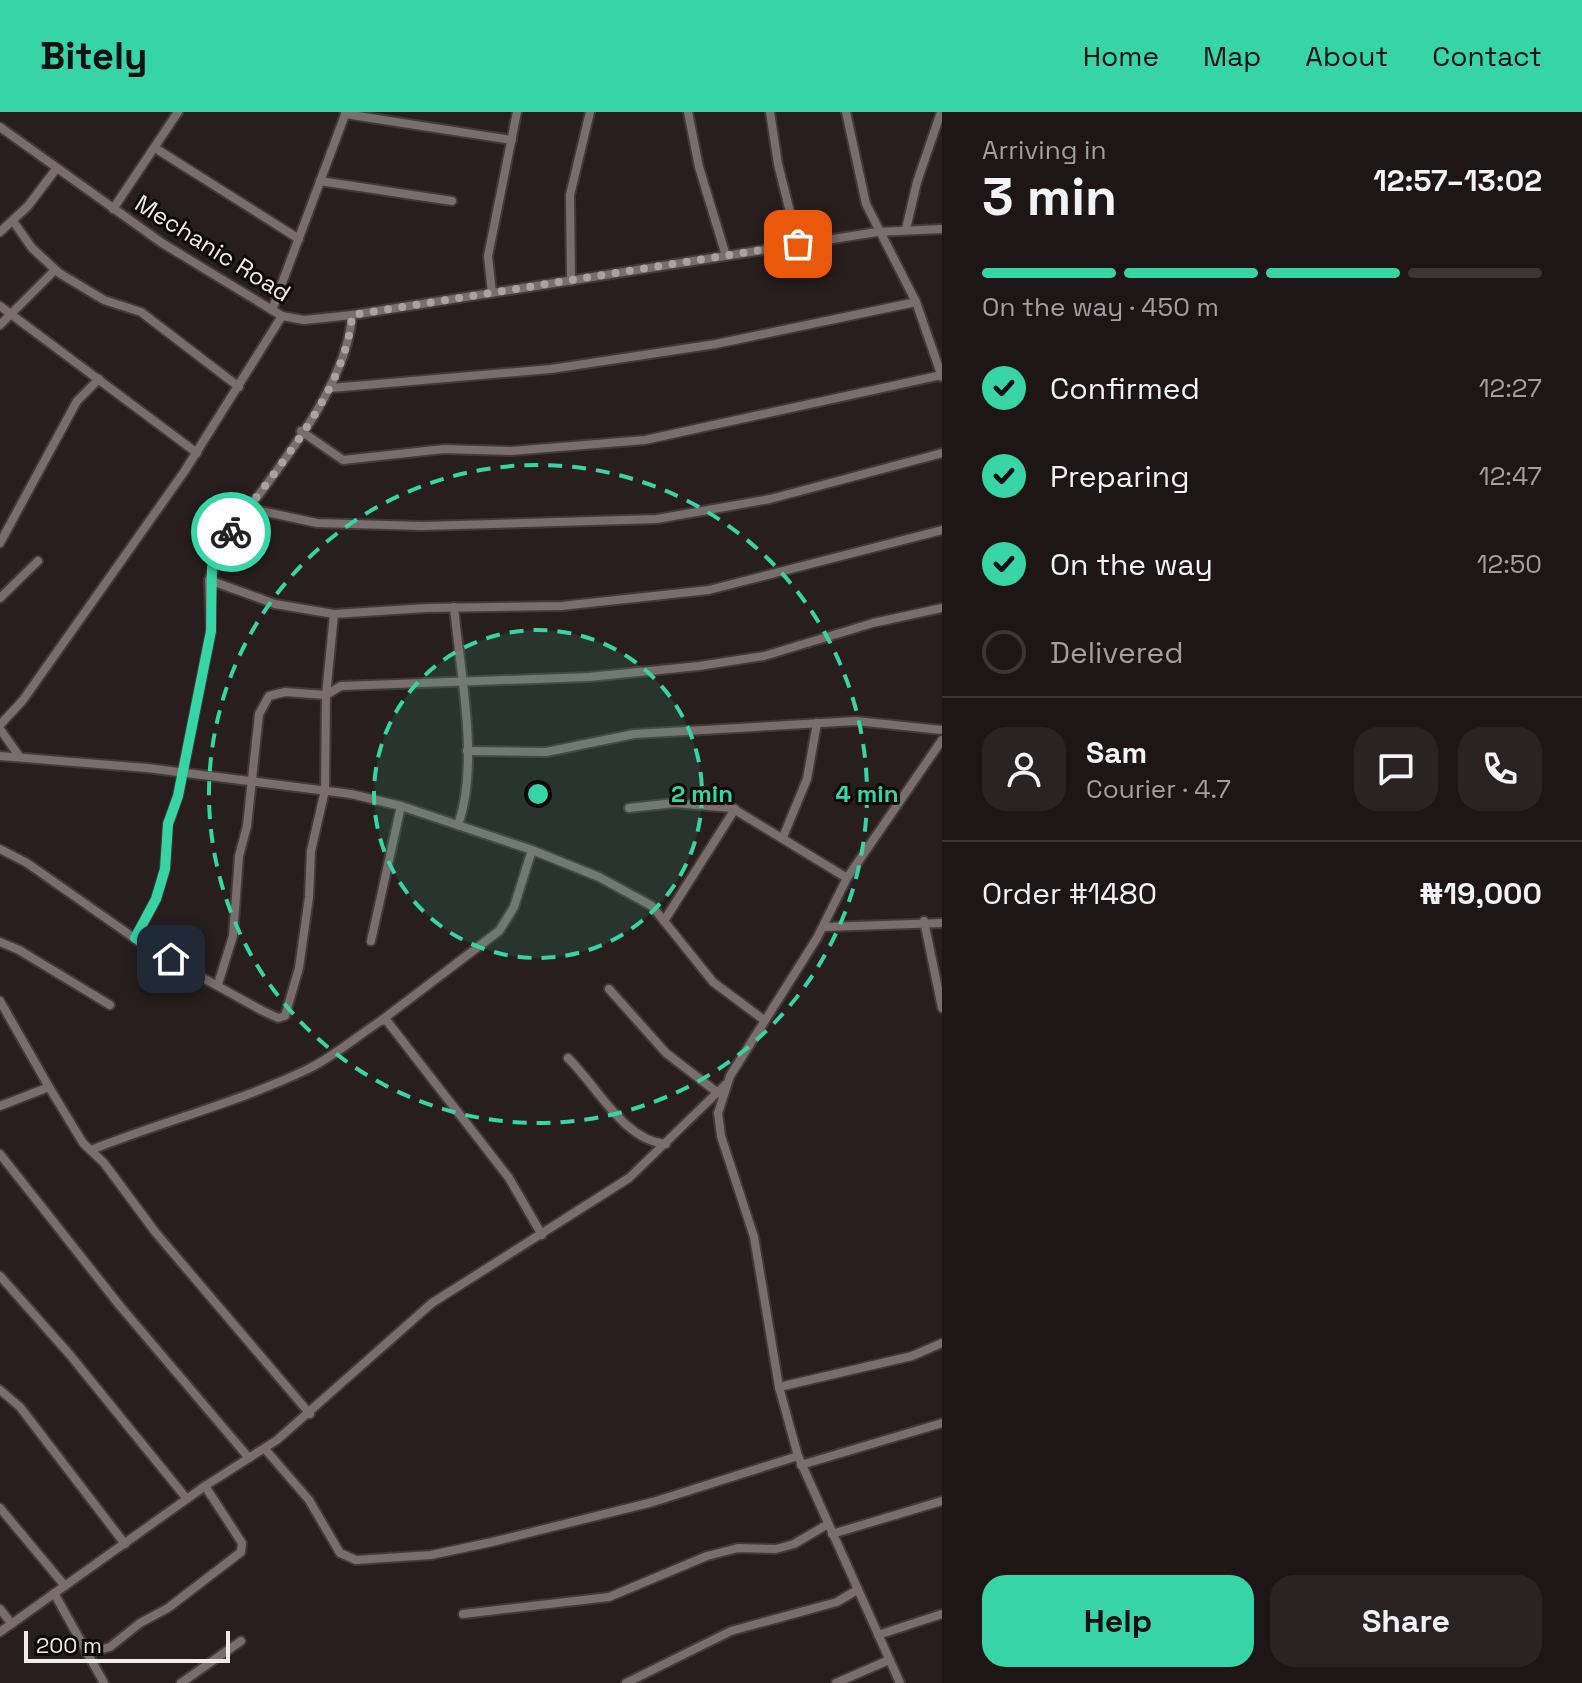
<!DOCTYPE html>
<html lang="en">
<head>
<meta charset="utf-8">
<style>
	:root { --surface:#1e1616; --page:#2b2323; --text:#f1f3f6; --muted:#a19fa1; --line:#3c3535; --accent:#37d4a6 }
	body { margin:0; font-family:"Space Grotesk",sans-serif; background:var(--page); color:var(--text); height:100vh; display:flex; flex-direction:column; font-size:30px; white-space:nowrap }
	* { box-sizing:border-box; margin:0 }
	p { font-size:26px; color:var(--muted) }
	.icon { flex:none; width:44px; height:44px; fill:none; stroke:currentColor; stroke-width:2; stroke-linecap:round; stroke-linejoin:round }
	.map { position:relative; flex:1; overflow:hidden }
	.sheet { display:flex; flex-direction:column; background:var(--surface); width:640px }
	.sheet>* { flex:none }
	.scale { position:absolute; left:24px; bottom:20px; width:206px; box-sizing:border-box; padding-left:8px; border:4px solid #f1eaea; border-top:0; font-size:22px; line-height:28px; white-space:nowrap; color:#f1eaea; -webkit-text-stroke:6px #0d0909; paint-order:stroke }
	.pin { position:absolute; display:grid; place-items:center; width:68px; height:68px; color:#fff; margin:-34px; border-radius:16px; box-shadow:0 4px 12px #0006 }
	.courier { position:absolute; display:grid; place-items:center; width:80px; height:80px; margin:-40px; border:6px solid #37d4a6; border-radius:50%; background:#fff; color:#222; box-shadow:0 2px 10px #0007 }
	.summary em { font-style:normal; font-weight:700 }
	.summary div { display:flex; flex-direction:column-reverse }
	.summary { display:flex; align-items:center; justify-content:space-between; height:136px; padding:0 40px }
	h1 { font-size:52px; font-weight:700; line-height:60px }
	.bar { display:grid; grid-template-columns:repeat(4,1fr); gap:12px 8px; align-content:center; height:96px; padding:0 40px }
	.bar i { height:10px; border-radius:6px; background:var(--line) }
	.bar .active { background:var(--accent) }
	.bar p { grid-column:span 4 }
	.line { display:flex; align-items:center; gap:20px; padding:0 40px; border-top:2px solid var(--line) }
	.line div { flex:1 }
	.round { display:grid; place-items:center; flex:none; width:84px; height:84px; border-radius:24px; background:var(--page) }
	ol { padding:0 40px; list-style:none }
	li { display:flex; align-items:center; gap:24px; height:88px }
	li p { margin-inline-start:auto }
	li .icon { padding:8px; border-radius:50%; background:var(--accent); color:#111; stroke-width:4 }
	li:last-child { color:var(--muted) }
	li i { width:44px; height:44px; border:4px solid var(--line); border-radius:50% }
	.primary-button { display:flex; gap:16px; margin-top:auto; padding:16px 40px }
	.primary-button a { flex:1; height:92px; border-radius:24px; background:var(--accent); color:#111; font-size:32px; font-weight:700; line-height:92px; text-align:center }
	.primary-button a+a { background:var(--page); color:var(--text) }
	header { display:flex; align-items:center; gap:48px; box-sizing:border-box; height:112px; padding:0 40px; background:var(--accent); color:#111 }
	header strong { font-size:38px }
	nav { display:flex; gap:44px; margin-inline-start:auto; font-size:28px }
	main { display:flex; flex:1; min-height:0 }
	.map>svg:first-child { display:block }
	.lines { fill:none; stroke-linecap:round; stroke-linejoin:round }
	.minor-casing { stroke:#423a3a; stroke-width:12 }
	.minor { stroke:#796d6d; stroke-width:8 }
	.done { stroke:#aba3a3; stroke-width:8; stroke-dasharray:0 14.4 }
	.route { stroke:#37d4a6; stroke-width:10 }
	.ring { fill:none; stroke:#37d4a6; stroke-width:4; stroke-dasharray:14 10 }
	.labels { text-anchor:middle; dominant-baseline:central; stroke-width:6; stroke-linejoin:round; paint-order:stroke }
	.street-label { font-size:24px; fill:#f1eaea; stroke:#0d0909 }
	.centre { fill:#37d4a6; stroke:#0d0909; stroke-width:4 }
	.ring-label { font-size:24px; text-anchor:middle; font-weight:bold; fill:#37d4a6; stroke:#0d0909; stroke-width:6; stroke-linejoin:round; paint-order:stroke }
</style>
</head>
<body>
<header>
<strong>Bitely</strong>
<nav><a>Home</a><a>Map</a><a>About</a><a>Contact</a></nav>
</header>
<main>
<div class="map">
<svg width="942" height="1571" viewBox="0 0 942 1571">
	<rect width="100%" height="100%" fill="#281e1e"/>
	<g class="lines">
		<defs>
			<g id="minor">
				<path d="M 688,0 L 699,55 L 726,144"/>
				<path d="M 770,0 L 778,52 L 798,132"/>
				<path d="M 846,0 L 866,92 L 916,190 L 942,265"/>
				<path d="M 345,2 L 512,28"/>
				<path d="M 0,15 L 162,131 L 282,204 L 304,208 L 352,203 L 877,120 L 942,117"/>
				<path d="M 155,36 L 299,127"/>
				<path d="M 320,69 L 452,89"/>
				<path d="M 113,97 L 178,0"/>
				<path d="M 13,109 L 32,136 L 59,161 L 104,188 L 141,200 L 239,275"/>
				<path d="M 906,117 L 917,70 L 941,0"/>
				<path d="M 0,120 L 28,94 L 56,57"/>
				<path d="M 571,169 L 570,83 L 590,0"/>
				<path d="M 492,181 L 488,144 L 517,0"/>
				<path d="M 0,194 L 197,341"/>
				<path d="M 272,198 L 346,0"/>
				<path d="M 0,213 L 55,158"/>
				<path d="M 331,276 L 551,257 L 716,232 L 916,190"/>
				<path d="M 301,319 L 343,348 L 444,337 L 511,339 L 645,328 L 942,263"/>
				<path d="M 247,396 L 317,411 L 423,414 L 657,407 L 770,387 L 942,341"/>
				<path d="M 0,431 L 77,289 L 99,267"/>
				<path d="M 209,468 L 275,492 L 334,502 L 426,496 L 561,494 L 709,478 L 942,418"/>
				<path d="M 0,486 L 38,449"/>
				<path d="M 454,495 C 460,561 480,651 458,713"/>
				<path d="M 0,613 L 23,588 L 184,360 L 282,204"/>
				<path d="M 0,617 L 19,644"/>
				<path d="M 467,639 L 546,640 L 634,622 L 856,609 L 942,618"/>
				<path d="M 0,644 L 147,656 L 351,682 L 401,694 L 532,738 L 599,765 L 652,794 L 713,870 L 764,908"/>
				<path d="M 629,696 L 674,691 L 732,696 L 847,766"/>
				<path d="M 783,725 L 807,667 L 817,611"/>
				<path d="M 0,737 L 27,751 L 147,835 L 261,898 L 278,906 L 285,904 L 299,856 L 309,785 L 311,739 L 325,678 L 326,583 L 334,502"/>
				<path d="M 664,809 L 735,697"/>
				<path d="M 924,809 L 942,896"/>
				<path d="M 824,815 L 942,811"/>
				<path d="M 135,826 L 156,787 L 165,757 L 168,712 L 178,684 L 211,519 L 209,468 L 223,432 C 267,368 347,280 352,203"/>
				<path d="M 371,829 L 401,694"/>
				<path d="M 0,830 L 19,838 L 110,893"/>
				<path d="M 218,872 L 233,824 L 239,744 L 247,714 L 259,602 L 269,584 L 285,580 L 326,583 L 341,574 L 589,565 L 699,554 L 764,544 L 873,511 L 942,496"/>
				<path d="M 609,877 L 666,941 L 718,981"/>
				<path d="M 0,889 L 49,975 L 0,994"/>
				<path d="M 382,908 L 499,819 L 514,795 L 532,738"/>
				<path d="M 568,946 C 597,974 623,1028 666,1032"/>
				<path d="M 49,975 L 83,1031 L 104,1051 L 156,1121 L 310,1302"/>
				<path d="M 91,1038 C 163,1009 240,990 310,956 C 336,943 357,924 382,908 L 387,909 L 509,1066 L 542,1123"/>
				<path d="M 0,1042 L 120,1194 L 249,1346"/>
				<path d="M 0,1164 L 70,1243 L 187,1387"/>
				<path d="M 779,1275 L 912,1244 L 942,1231"/>
				<path d="M 0,1278 L 20,1295 L 125,1432"/>
				<path d="M 265,1337 L 309,1388 L 340,1441 L 356,1448 L 431,1443 L 492,1430 L 653,1390 L 798,1344"/>
				<path d="M 801,1353 L 942,1311"/>
				<path d="M 0,1396 L 65,1474"/>
				<path d="M 832,1422 L 942,1389"/>
				<path d="M 54,1481 L 104,1571"/>
				<path d="M 0,1497 L 12,1512"/>
				<path d="M 463,1502 L 609,1485 L 707,1444 L 738,1436 L 776,1437 L 794,1432 L 828,1412"/>
				<path d="M 0,1520 L 205,1374 L 277,1328 L 432,1191 L 629,1066 L 725,973"/>
				<path d="M 878,1523 L 942,1502"/>
				<path d="M 87,1541 L 110,1535 L 140,1511 L 168,1496 L 241,1440 L 242,1431 L 205,1374"/>
				<path d="M 181,1571 L 241,1529"/>
				<path d="M 626,1571 L 731,1519 L 837,1490 L 857,1478"/>
				<path d="M 836,1571 L 889,1548"/>
				<path d="M 900,1571 L 798,1344 L 779,1275 L 754,1125 L 721,1024 L 718,1001 L 730,964 L 817,826 L 847,766 L 942,628"/>
			</g>
		</defs>
		<use href="#minor" class="minor-casing"/>
		<use href="#minor" class="minor"/>
	</g>
	<g class="lines">
		<path class="done" d="M 231,420 C 275,357 346,280 352,203 L 798,132"/>
		<path class="route" d="M 171,847 L 135,826 L 156,787 L 165,757 L 168,712 L 178,684 L 211,519 L 212,455 L 231,420"/>
	</g>
	<circle cx="538" cy="682" r="164" fill="#37d4a6" fill-opacity=".12"/>
	<g class="ring">
		<circle cx="538" cy="682" r="164"/>
		<circle cx="538" cy="682" r="329"/>
	</g>
	<g class="labels">
		<g class="street-label">
			<text transform="translate(213 136) rotate(32)">Mechanic Road</text>
		</g>
	</g>
	<circle cx="538" cy="682" r="12" class="centre"/>
	<g class="ring-label">
		<text x="702" y="690">2 min</text>
		<text x="867" y="690">4 min</text>
	</g>
</svg>
<div class="scale">200 m</div>
<div class="pin" style="left:798px;top:132px;background:#ea580c"><svg class="icon" aria-label="bag" viewBox="0 0 24 24"><path d="M5 8h14l-1 12H6zM9 8a3 3 0 0 1 6 0"/></svg></div>
<div class="pin" style="left:171px;top:847px;background:#1f2937"><svg class="icon" aria-label="home" viewBox="0 0 24 24"><path d="M3 11l9-7 9 7M6 9v11h12V9"/></svg></div>
<div class="courier" style="left:231px;top:420px"><svg class="icon" aria-label="bike" viewBox="0 0 24 24"><circle cx="6" cy="16" r="4"/><circle cx="18" cy="16" r="4"/><path d="M6 16l4-8h5l3 8M10 8l3 8H6M13 5h3"/></svg></div>
</div>
<section class="sheet">
<div class="summary"><div><h1>3 min</h1><p>Arriving in</p></div><em>12:57–13:02</em></div>
<div class="bar"><i class="active"></i><i class="active"></i><i class="active"></i><i></i><p>On the way · 450 m</p></div>
<ol>
<li><svg class="icon" aria-label="check" viewBox="0 0 24 24"><path d="M5 12l5 5 9-10"/></svg>Confirmed<p>12:27</p></li>
<li><svg class="icon" aria-label="check" viewBox="0 0 24 24"><path d="M5 12l5 5 9-10"/></svg>Preparing<p>12:47</p></li>
<li><svg class="icon" aria-label="check" viewBox="0 0 24 24"><path d="M5 12l5 5 9-10"/></svg>On the way<p>12:50</p></li>
<li><i></i>Delivered</li>
</ol>
<div class="line" style="height:144px"><a class="round"><svg class="icon" aria-label="person" viewBox="0 0 24 24"><circle cx="12" cy="8" r="4"/><path d="M4 21q1-7 8-7t8 7"/></svg></a><div><b>Sam</b><p>Courier · 4.7</p></div><a class="round"><svg class="icon" aria-label="chat" viewBox="0 0 24 24"><path d="M4 5h16v11H9l-5 4z"/></svg></a><a class="round"><svg class="icon" aria-label="phone" viewBox="0 0 24 24"><path d="M5 4h4l2 5-3 2q2 4 5 5l2-3 5 2v4C11 20 4 13 5 4z"/></svg></a></div>
<div class="line" style="height:104px"><div>Order #1480</div><b>₦19,000</b></div>
<div class="primary-button"><a>Help</a><a>Share</a></div>
</section>
</main>
</body>
</html>
